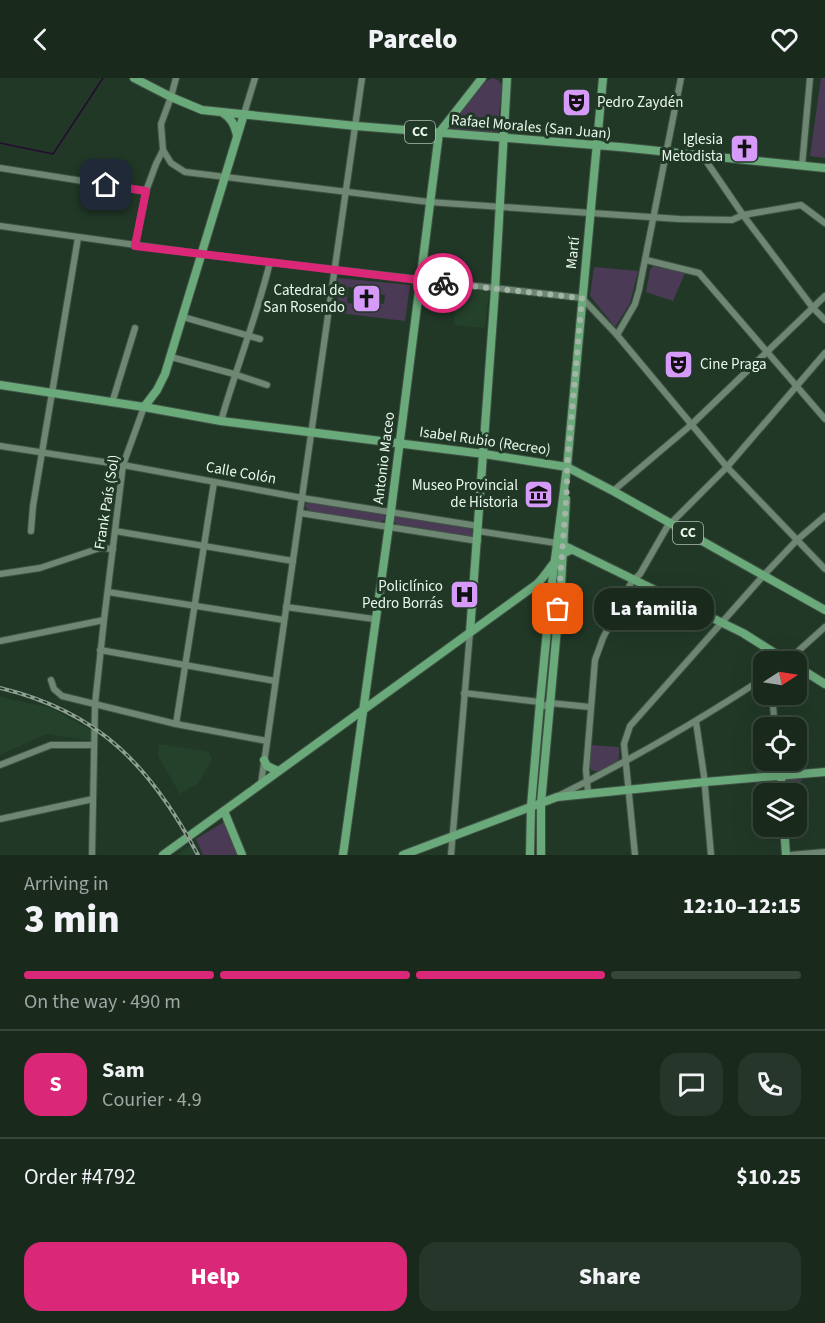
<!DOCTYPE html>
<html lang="en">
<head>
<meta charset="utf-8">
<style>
	:root { --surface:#192a1d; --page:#26362a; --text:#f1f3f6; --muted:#9fa7a4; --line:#37463b; --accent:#db2777 }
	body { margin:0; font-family:"Source Sans 3",sans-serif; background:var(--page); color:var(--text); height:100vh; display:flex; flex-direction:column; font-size:22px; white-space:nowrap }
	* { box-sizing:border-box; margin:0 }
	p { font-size:20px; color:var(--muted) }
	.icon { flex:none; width:33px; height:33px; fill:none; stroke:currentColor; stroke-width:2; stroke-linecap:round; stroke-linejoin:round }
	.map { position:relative; height:777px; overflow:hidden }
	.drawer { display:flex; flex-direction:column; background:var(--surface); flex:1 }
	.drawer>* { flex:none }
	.needle { width:39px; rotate:78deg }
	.controls { position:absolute; left:753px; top:573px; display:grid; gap:12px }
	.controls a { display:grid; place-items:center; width:54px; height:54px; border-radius:12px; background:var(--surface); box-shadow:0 6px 24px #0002,0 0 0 2px var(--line); font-size:30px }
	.pin { position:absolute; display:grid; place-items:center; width:51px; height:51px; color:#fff; margin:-26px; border-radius:12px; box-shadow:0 3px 9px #0006 }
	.courier { position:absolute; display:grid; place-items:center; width:60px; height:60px; margin:-30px; border:4px solid #db2777; border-radius:50%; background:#fff; color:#222; box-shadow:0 2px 8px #0007 }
	.bubble { position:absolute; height:42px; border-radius:18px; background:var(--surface); box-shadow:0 6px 24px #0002,0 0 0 2px var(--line); font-size:20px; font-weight:800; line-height:42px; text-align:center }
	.summary em { font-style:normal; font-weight:800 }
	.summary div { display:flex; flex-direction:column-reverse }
	.summary { display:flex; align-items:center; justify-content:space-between; height:102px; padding:0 24px }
	h1 { font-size:39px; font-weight:800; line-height:45px }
	.bar { display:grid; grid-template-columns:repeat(4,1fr); gap:9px 6px; align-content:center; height:72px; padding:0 24px }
	.bar i { height:8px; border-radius:4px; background:var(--line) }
	.bar .on { background:var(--accent) }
	.bar p { grid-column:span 4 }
	.line { display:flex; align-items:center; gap:15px; padding:0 24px; border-top:2px solid var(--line) }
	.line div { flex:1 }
	.round { display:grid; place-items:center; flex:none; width:63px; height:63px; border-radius:18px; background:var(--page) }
	.primary-button { display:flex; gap:12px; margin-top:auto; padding:12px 24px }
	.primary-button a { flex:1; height:69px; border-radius:18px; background:var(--accent); color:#fff; font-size:24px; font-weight:800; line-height:69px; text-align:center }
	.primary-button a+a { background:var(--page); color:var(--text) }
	header { display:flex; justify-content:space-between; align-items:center; height:78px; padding:0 24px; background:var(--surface); font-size:27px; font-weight:800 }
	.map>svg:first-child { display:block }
	.built { fill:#24412b }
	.green { fill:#4b3a56; fill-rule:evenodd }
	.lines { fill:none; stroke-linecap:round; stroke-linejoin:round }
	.stream { stroke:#250a32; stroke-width:1.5 }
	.minor-casing { stroke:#3f5344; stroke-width:8 }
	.major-casing { stroke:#3f5344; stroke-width:10 }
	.minor { stroke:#6e8773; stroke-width:6 }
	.major { stroke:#6aa97a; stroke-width:8 }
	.rail-casing { stroke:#8d9f92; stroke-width:4 }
	.rail { stroke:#213827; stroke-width:1.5; stroke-dasharray:4.5; stroke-linecap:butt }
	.done { stroke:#a4b5a8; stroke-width:6; stroke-dasharray:0 10.8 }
	.route { stroke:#db2777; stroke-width:8 }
	.labels { text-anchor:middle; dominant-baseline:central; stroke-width:6; stroke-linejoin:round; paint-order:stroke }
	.shield { fill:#213827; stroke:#aebeb2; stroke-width:1.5 }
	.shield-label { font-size:14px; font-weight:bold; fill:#eaf8ed }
	.poi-label { font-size:15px; fill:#eaf8ed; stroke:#213827; text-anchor:end }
	.street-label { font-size:15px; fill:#eaf8ed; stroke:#213827 }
</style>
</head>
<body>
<header><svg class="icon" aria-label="back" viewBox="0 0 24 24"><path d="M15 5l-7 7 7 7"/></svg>Parcelo<svg class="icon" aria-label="heart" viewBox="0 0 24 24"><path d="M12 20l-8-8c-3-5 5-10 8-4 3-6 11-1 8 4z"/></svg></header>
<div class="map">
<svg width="825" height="777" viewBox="0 0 825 777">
	<rect width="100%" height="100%" fill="#213827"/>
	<g class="built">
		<path d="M 469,211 L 489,213 L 485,250 L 454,247 L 456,227 L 462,228 L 463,225 L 468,225 Z"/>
		<path d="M 0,619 L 51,630 L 91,652 L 90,663 L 46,656 L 0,677 Z"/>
		<path d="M 159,666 L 209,674 L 212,682 L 198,705 L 180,716 L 158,678 Z"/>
		<path d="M 194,764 L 200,777 L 177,777 L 192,766 Z"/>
	</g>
	<g class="green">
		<path d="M 492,0 L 498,2 L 502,8 L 497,55 L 448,50 L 485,4 Z"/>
		<path d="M 821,0 L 825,0 L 825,80 L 810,78 Z"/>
		<path d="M 653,188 L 685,195 L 673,223 L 646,214 L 650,192 Z"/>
		<path d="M 594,189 L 638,193 L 630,225 L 615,249 L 590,218 Z"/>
		<path d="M 338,200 L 410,207 L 405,243 L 332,234 ZM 348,209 L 381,213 L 381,216 L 385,217 L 384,226 L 380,225 L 379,229 L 347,225 Z"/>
		<path d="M 310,423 L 382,435 L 385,438 L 385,442 L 380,444 L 308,433 L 305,427 Z"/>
		<path d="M 397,437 L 471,450 L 474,457 L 470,459 L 397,447 L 393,441 Z"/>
		<path d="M 591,667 L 619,669 C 621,688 614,687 599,694 L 591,692 L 589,687 Z"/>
		<path d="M 767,683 L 775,683 L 776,693 L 773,695 L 753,698 Z"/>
		<path d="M 781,683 L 791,683 L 804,693 L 786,695 L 783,693 Z"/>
		<path d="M 804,699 L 791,715 L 785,715 L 784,704 L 786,701 Z"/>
		<path d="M 772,703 L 776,705 L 778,715 L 768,715 L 755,704 Z"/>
		<path d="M 224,744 L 238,777 L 203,777 L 196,761 Z"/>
	</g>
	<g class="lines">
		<path class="stream" d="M 0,65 L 53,76 L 103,0"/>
		<defs>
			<g id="minor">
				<path d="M 244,36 L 255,0"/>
				<path d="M 163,72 L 171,85 L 185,94 L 429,124 L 679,141 L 732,142 L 743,137 L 801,127 L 825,145"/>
				<path d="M 702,77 L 743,137 L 813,230 L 825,242"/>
				<path d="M 802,88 L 810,0"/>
				<path d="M 0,90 L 146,113"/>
				<path d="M 0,148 L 200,176 L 582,220 L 617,257 L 727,389 L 825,491"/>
				<path d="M 135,168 L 146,113 L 156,86 L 163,72 L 161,46 L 171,19 L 176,0"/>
				<path d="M 646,182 L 699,195 L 825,341"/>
				<path d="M 183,239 L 260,261"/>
				<path d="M 617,257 L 635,226 L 639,212 L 681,0"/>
				<path d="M 171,279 L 234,296 L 267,307"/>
				<path d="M 112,325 L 135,250"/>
				<path d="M 221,343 C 236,290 257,238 270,184"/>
				<path d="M 0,368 L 123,387 L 302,420 L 478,448"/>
				<path d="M 613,413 L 691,347 L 825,218"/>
				<path d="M 300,435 L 478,463"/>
				<path d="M 31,453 L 33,428 L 78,160"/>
				<path d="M 115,453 L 293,483"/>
				<path d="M 478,453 L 556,465"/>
				<path d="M 0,496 L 40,490 L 100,470 L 113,471"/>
				<path d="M 108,514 L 284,542"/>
				<path d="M 286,529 L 374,541"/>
				<path d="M 0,563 L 104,542"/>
				<path d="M 100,572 L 275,603"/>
				<path d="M 786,584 L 825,549"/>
				<path d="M 51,602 L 54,611 L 62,618 L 176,646 L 267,663"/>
				<path d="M 464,615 L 540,624 L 544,628 L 550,625 L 590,629"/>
				<path d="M 772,616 L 775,650"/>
				<path d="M 696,644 L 704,698 L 711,777"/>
				<path d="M 176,646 L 214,404"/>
				<path d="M 779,682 L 781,698"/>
				<path d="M 0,687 L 51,667 L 94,667"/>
				<path d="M 261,706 L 362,0"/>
				<path d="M 588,715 L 586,692 L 595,582 L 603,560 L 632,503 L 640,496 L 667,449 L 727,389 L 825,275"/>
				<path d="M 560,717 C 631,682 698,643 764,600"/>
				<path d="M 0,741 L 93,721"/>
				<path d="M 92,777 L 95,626 L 104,542 L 123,387 L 144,329"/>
				<path d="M 451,777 L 470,554"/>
				<path d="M 635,777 L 624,666 L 630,648 L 763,498 L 797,462 L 825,438"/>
				<path d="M 790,777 L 825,774"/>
			</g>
			<g id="major">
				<path d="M 134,0 L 171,19 L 202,32 L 356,48 L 620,69 L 825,90"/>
				<path d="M 223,35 C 232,41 234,46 237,57"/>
				<path d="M 0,307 L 144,329 L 221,343 L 484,376 L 567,389 L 613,413 L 825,532"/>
				<path d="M 144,329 L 157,312 L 165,296 L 244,36"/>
				<path d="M 567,469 L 743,555 L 789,584"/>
				<path d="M 470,554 L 495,212 L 507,0"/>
				<path d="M 796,588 L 825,606"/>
				<path d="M 264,682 L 267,688 L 278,693"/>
				<path d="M 781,698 L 782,716"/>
				<path d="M 224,733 L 242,777"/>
				<path d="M 784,748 L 786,777"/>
				<path d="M 163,777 L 537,506 C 549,495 555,477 571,472"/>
				<path d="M 343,777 L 391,433 L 439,55 L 482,0"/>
				<path d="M 403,777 L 557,719 L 705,704 L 825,694"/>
				<path d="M 530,777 L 531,728 L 540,624 L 551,512 L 567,389 L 603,0"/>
				<path d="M 541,777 L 541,725 L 561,507 L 566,421"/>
			</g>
		</defs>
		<use href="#minor" class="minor-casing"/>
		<use href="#major" class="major-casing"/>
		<use href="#minor" class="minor"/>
		<use href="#major" class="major"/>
		<defs>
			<path id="rail" d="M 0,610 C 100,634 151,689 198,777"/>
		</defs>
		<use href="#rail" class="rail-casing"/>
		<use href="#rail" class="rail"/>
	</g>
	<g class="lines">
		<path class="done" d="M 443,205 L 582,220 L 567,390 L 567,409 L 558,531"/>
		<path class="route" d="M 106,107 L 146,113 L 135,168 L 443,205"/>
	</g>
	<defs>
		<symbol id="theatre-square" viewBox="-11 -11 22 22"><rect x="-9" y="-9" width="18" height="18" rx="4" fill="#d69bf9" stroke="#213827"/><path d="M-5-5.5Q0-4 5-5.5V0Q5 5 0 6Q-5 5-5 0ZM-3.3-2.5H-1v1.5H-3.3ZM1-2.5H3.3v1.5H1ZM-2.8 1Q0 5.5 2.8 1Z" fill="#111"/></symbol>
		<symbol id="church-square" viewBox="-11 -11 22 22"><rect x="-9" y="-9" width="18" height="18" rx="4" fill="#d69bf9" stroke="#213827"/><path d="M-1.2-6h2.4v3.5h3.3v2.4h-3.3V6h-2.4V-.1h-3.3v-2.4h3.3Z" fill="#111"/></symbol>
		<symbol id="museum-square" viewBox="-11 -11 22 22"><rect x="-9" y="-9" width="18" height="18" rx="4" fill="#d69bf9" stroke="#213827"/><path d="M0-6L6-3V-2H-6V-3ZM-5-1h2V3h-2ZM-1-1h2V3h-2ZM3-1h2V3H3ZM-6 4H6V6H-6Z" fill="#111"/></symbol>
		<symbol id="hospital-square" viewBox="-11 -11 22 22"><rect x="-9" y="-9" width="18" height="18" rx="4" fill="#d69bf9" stroke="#213827"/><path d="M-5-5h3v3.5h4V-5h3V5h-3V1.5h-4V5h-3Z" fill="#111"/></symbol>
	</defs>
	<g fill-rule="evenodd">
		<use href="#theatre-square" x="560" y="8" width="33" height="33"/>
		<use href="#church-square" x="728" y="54" width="33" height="33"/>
		<use href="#church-square" x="350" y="204" width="33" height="33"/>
		<use href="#theatre-square" x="662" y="270" width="33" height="33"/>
		<use href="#museum-square" x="522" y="400" width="33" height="33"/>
		<use href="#hospital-square" x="448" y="500" width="33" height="33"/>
	</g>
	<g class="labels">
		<g class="shield">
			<rect x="405" y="43" width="30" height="22" rx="4.5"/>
			<rect x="673" y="444" width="30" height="22" rx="4.5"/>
		</g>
		<g class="shield-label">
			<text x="420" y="54">CC</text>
			<text x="688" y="455">CC</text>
		</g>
		<g class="poi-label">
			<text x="597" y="24" text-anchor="start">Pedro Zaydén</text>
			<text x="723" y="61">Iglesia<tspan x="723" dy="17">Metodista</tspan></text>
			<text x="345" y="212">Catedral de<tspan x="345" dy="17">San Rosendo</tspan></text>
			<text x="700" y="286" text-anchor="start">Cine Praga</text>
			<text x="518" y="407">Museo Provincial<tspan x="518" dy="17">de Historia</tspan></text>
			<text x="443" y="508">Policlínico<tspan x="443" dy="17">Pedro Borrás</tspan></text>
		</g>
		<g class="street-label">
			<text transform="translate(531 49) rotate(5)">Rafael Morales (San Juan)</text>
			<text transform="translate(573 175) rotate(-84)">Martí</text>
			<text transform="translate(485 363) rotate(8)">Isabel Rubio (Recreo)</text>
			<text transform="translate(384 380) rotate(-83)">Antonio Maceo</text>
			<text transform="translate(241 395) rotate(10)">Calle Colón</text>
			<text transform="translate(107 424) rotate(-81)">Frank País (Sol)</text>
		</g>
	</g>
</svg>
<div class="controls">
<a><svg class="needle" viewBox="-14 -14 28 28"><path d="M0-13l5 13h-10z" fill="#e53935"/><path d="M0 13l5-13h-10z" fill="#9fa7a4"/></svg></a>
<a><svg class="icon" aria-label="locate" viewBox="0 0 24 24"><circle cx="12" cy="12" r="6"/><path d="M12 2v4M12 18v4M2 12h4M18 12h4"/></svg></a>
<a><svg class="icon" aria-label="layers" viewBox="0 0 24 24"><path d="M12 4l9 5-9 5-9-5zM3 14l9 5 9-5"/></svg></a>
</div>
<div class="pin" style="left:558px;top:531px;background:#ea580c"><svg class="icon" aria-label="bag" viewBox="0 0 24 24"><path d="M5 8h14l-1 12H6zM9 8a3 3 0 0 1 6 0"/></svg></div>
<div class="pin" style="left:106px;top:107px;background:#1f2937"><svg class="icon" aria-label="home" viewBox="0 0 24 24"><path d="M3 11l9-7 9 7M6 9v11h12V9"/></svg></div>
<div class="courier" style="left:443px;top:205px"><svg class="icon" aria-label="bike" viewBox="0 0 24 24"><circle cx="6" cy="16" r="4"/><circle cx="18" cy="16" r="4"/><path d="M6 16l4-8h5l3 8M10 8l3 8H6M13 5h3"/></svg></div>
<div class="bubble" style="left:594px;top:510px;width:120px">La familia</div>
</div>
<section class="drawer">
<div class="summary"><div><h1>3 min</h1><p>Arriving in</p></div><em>12:10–12:15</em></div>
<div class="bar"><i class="on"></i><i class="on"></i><i class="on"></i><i></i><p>On the way · 490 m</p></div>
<div class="line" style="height:108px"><b class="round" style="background:var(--accent);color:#fff">S</b><div><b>Sam</b><p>Courier · 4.9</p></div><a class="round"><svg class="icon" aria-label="chat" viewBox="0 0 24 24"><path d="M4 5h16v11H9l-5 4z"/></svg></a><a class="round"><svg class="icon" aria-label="phone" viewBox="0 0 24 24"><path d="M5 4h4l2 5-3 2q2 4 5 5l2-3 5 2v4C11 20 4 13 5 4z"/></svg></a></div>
<div class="line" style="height:78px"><div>Order #4792</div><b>$10.25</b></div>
<div class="primary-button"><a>Help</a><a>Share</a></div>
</section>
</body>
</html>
